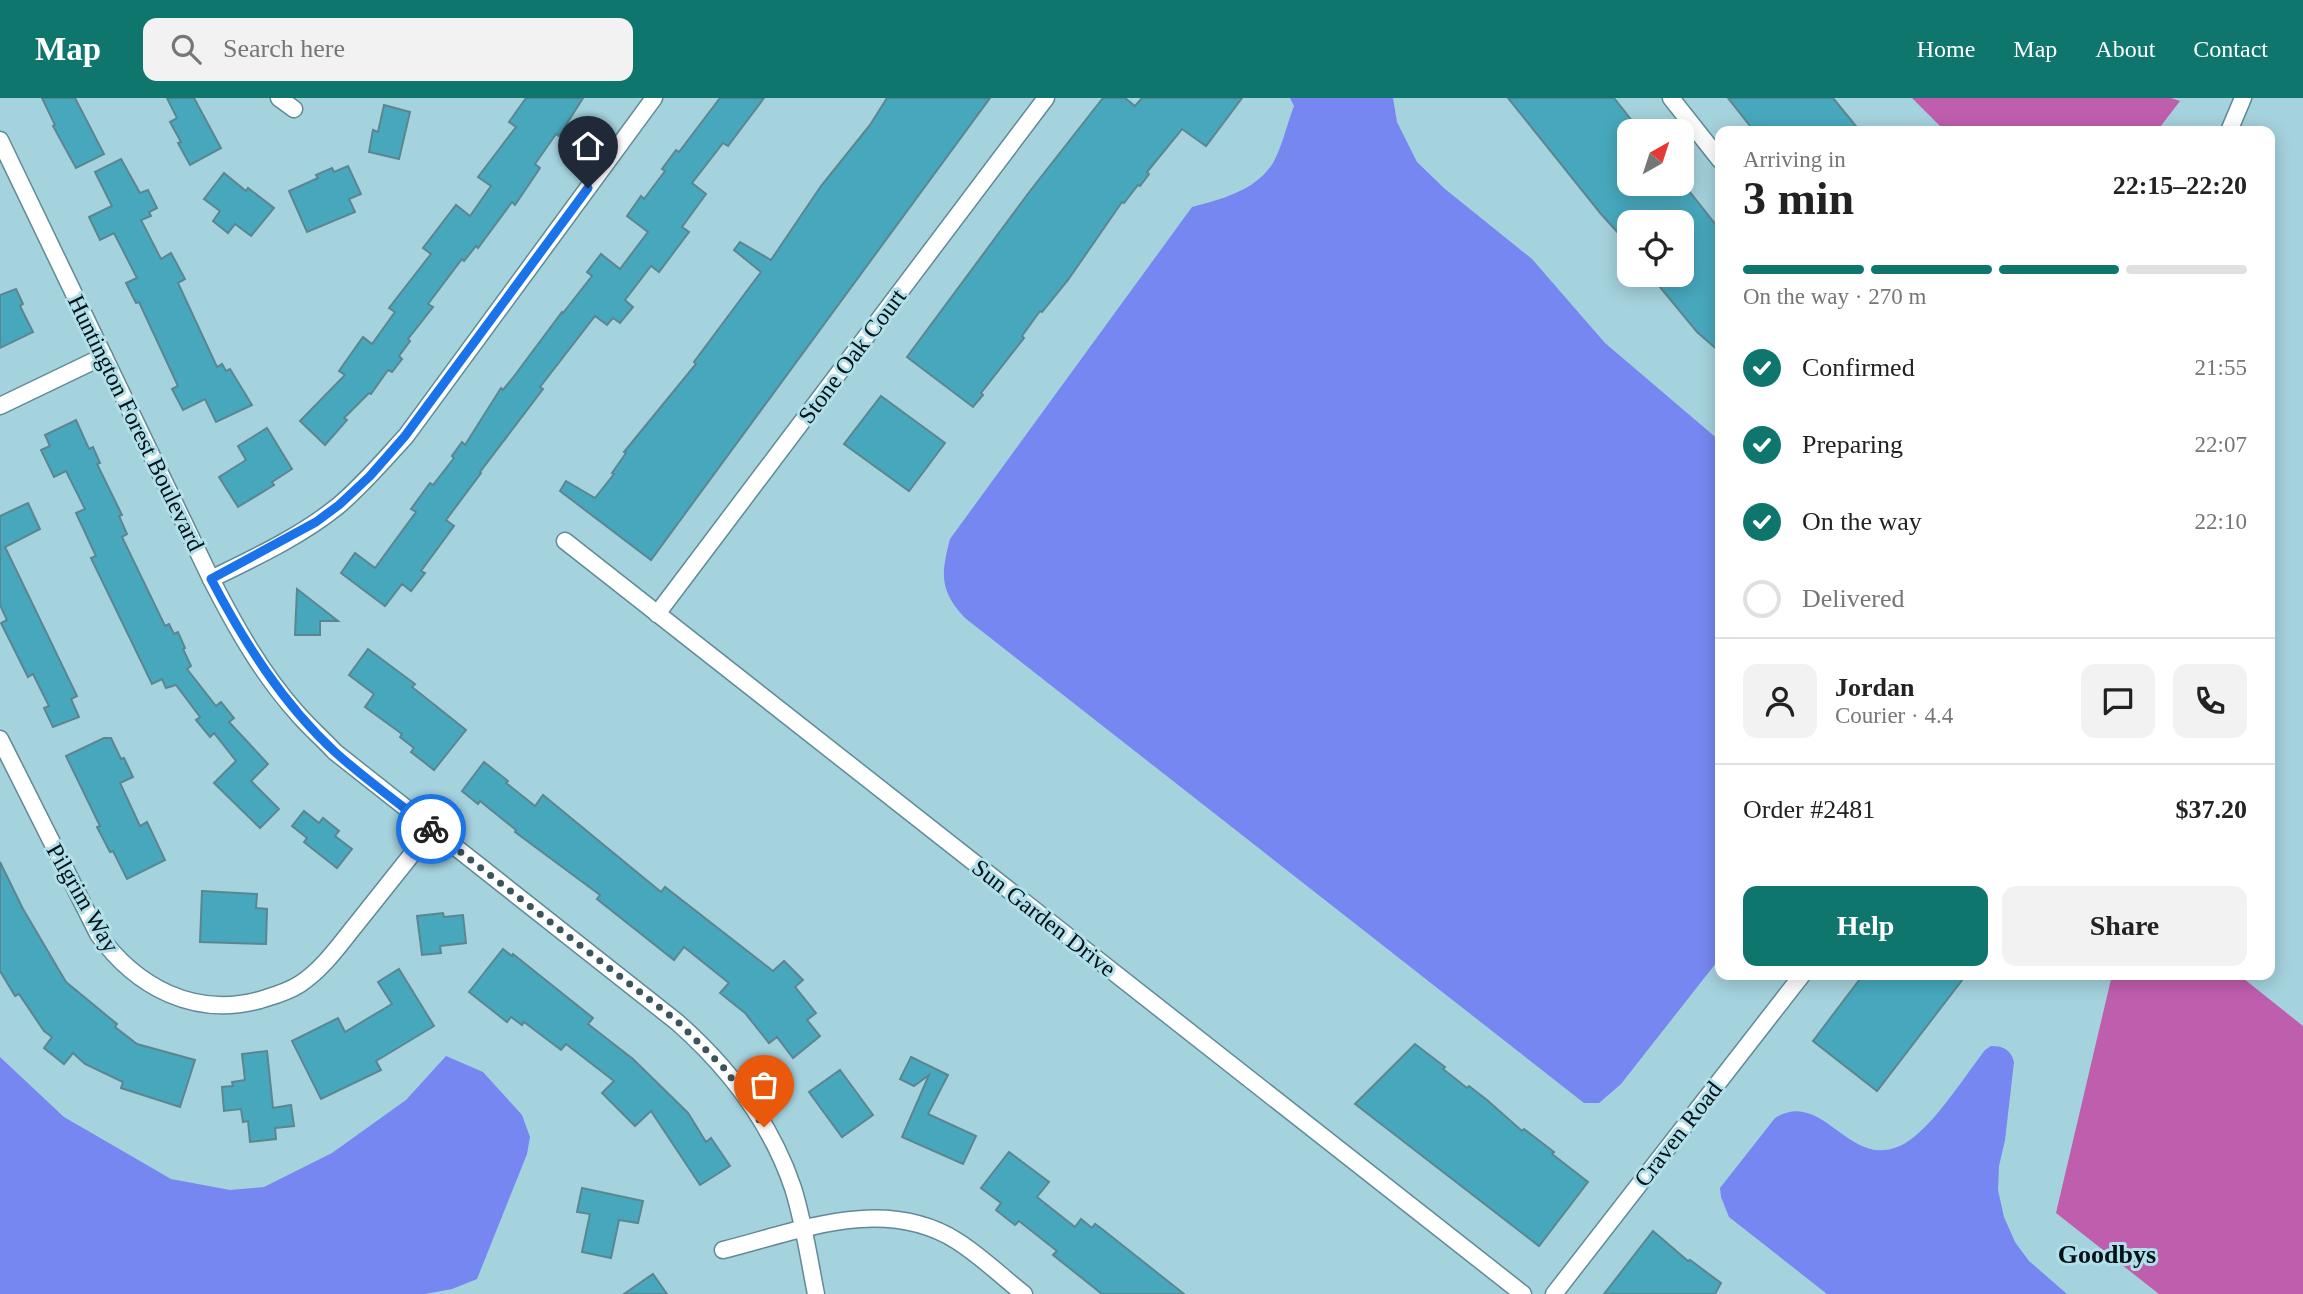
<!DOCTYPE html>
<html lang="en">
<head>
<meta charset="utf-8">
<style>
	:root { --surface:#fff; --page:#f2f2f2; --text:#222; --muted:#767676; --line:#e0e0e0; --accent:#0f766e }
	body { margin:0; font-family:Georgia,serif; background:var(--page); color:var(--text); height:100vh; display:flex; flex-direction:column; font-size:26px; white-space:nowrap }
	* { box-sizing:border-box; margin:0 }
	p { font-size:23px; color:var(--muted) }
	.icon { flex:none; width:38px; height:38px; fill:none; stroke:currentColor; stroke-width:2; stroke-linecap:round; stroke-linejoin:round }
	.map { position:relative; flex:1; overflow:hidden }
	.side { position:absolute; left:1715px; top:28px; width:560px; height:854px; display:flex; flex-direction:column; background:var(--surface); border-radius:14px; box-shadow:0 4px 18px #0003 }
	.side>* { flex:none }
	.needle { width:46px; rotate:39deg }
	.buttons { position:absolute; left:1617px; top:21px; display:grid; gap:14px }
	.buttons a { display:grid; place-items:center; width:77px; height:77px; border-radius:14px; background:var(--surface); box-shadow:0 4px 18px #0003; font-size:35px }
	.pin { position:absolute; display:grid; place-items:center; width:60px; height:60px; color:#fff; margin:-72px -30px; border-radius:50% 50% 50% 0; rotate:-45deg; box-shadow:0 0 7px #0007 }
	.pin .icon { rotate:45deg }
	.courier { position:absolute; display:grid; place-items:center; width:70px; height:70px; margin:-35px; border:5px solid #1a73e8; border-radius:50%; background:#fff; color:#222; box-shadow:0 2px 9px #0007 }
	.head em { font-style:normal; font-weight:700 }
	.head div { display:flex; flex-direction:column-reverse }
	.head { display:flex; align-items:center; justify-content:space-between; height:119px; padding:0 28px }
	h1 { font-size:46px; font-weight:700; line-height:52px }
	.bar { display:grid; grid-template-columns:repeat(4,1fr); gap:10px 7px; align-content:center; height:84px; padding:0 28px }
	.bar i { height:9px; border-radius:5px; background:var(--line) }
	.bar .on { background:var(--accent) }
	.bar p { grid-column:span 4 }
	.line { display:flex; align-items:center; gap:18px; padding:0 28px; border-top:2px solid var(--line) }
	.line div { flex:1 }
	.round { display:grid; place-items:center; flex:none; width:74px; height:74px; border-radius:14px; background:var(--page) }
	ol { padding:0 28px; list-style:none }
	li { display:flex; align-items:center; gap:21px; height:77px }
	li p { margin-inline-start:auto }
	li .icon { padding:7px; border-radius:50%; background:var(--accent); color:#fff; stroke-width:4 }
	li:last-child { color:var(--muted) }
	li i { width:38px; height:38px; border:4px solid var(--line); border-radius:50% }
	.primary-button { display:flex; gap:14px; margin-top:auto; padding:14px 28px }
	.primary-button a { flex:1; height:80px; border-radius:14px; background:var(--accent); color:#fff; font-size:28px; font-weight:700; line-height:80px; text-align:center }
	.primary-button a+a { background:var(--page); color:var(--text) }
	header { display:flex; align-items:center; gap:42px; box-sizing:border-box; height:98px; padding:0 35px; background:var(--accent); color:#fff }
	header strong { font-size:33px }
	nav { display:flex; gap:38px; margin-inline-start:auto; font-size:24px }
	.search { width:490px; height:63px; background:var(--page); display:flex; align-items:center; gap:18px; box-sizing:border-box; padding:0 24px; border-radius:14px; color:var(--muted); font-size:26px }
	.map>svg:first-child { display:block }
	.forest { fill:#c05eae }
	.water { fill:#7687f1 }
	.building { fill:#47a8bd; stroke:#5b8691; stroke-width:2 }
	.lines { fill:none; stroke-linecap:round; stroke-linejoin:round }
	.minor-casing { stroke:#608b96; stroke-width:19 }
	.minor { stroke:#fff; stroke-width:16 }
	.done { stroke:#3b555b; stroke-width:7; stroke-dasharray:0 12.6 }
	.route { stroke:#1a73e8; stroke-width:9 }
	.labels { text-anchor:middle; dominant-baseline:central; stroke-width:6; stroke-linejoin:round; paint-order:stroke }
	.street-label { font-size:24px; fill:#021115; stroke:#b1dfea }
	.neighbourhood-label { font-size:26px; font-weight:bold; fill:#021115; stroke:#b1dfea }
</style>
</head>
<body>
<header>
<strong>Map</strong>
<div class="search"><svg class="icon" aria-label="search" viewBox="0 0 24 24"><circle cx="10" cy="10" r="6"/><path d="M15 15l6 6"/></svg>Search here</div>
<nav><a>Home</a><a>Map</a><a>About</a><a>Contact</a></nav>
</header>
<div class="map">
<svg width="2303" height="1196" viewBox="0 0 2303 1196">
	<rect width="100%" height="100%" fill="#a4d2dd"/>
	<g class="forest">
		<path d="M 1912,0 L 2171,0 L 2180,3 L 2157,33 L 1945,33 Z"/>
		<path d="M 2112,877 L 2239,877 L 2303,928 L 2303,1196 L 2159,1196 L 2056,1115 Z"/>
	</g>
	<g class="water">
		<path d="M 1290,0 L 1393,0 L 1397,24 L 1417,64 L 1445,91 L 1532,161 L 1605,245 L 1720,343 L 1720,860 L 1621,986 L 1599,1005 L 1584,1005 L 965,520 C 939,492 941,476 950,441 L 1192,109 C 1222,101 1255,93 1273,65 C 1282,49 1287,26 1294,8 Z"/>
		<path d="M 1991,948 C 2004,948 2011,952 2014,964 L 2005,1042 L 1999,1068 L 1998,1092 L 2004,1119 L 2015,1144 L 2029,1163 L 2067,1196 L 1827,1196 L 1729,1119 L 1721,1099 L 1720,1090 L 1775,1020 C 1827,987 1853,1087 1914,1039 C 1939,1019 1965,978 1985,952 Z"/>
		<path d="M 446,958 L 483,974 L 522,1017 L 530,1039 L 527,1056 L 477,1181 L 452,1191 L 425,1196 L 0,1196 L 0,959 L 64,1019 L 171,1081 L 230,1092 L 264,1089 L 332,1055 L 406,1002 Z"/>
	</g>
	<g class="building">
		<path d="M 42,0 L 75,0 L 104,56 L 76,70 L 53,28 L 55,27 Z"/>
		<path d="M 167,0 L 194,0 L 221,50 L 190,67 L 178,45 L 181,44 L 170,24 L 177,20 Z"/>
		<path d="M 526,0 L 583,0 L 559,38 L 556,36 L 535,66 L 540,70 L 515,107 L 512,104 L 478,150 L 476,148 L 464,163 L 462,161 L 428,206 L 433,209 L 408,241 L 410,243 L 399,258 L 402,261 L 392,274 L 388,272 L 371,296 L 369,295 L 344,320 L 347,322 L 325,347 L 300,323 L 345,277 L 339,273 L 363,239 L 372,246 L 395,214 L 389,210 L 431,156 L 423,150 L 456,107 L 470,118 L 491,88 L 478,79 L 516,29 L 509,24 Z"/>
		<path d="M 720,0 L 764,0 L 728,48 L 723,45 L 692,85 L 706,96 L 682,129 L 689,134 L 659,174 L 651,168 L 625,202 L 633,209 L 620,225 L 613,220 L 607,227 L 595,218 L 540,289 L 543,291 L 480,374 L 481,375 L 446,422 L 454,428 L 421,473 L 425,475 L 411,493 L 402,486 L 385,508 L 341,475 L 355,455 L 375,470 L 416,414 L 411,411 L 430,385 L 433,387 L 454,360 L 452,358 L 462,344 L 465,347 L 501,290 L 503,292 L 512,281 L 562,214 L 563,215 L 592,178 L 587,174 L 601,156 L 620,171 L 648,134 L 627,118 L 641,98 L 644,101 L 665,73 L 662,71 L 676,52 L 679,54 Z"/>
		<path d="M 887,0 L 990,0 L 651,462 L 560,393 L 566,383 L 595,400 L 614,376 L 612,375 L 626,355 L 624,354 L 696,266 L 694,264 L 761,174 L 734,152 L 740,144 L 771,162 L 821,88 L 870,27 Z"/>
		<path d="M 1103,0 L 1125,0 L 1135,8 L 1142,0 L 1242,0 L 1206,48 L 1182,31 L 1147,74 L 1149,76 L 1140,88 L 1138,87 L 1124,105 L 1122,104 L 1068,182 L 1042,214 L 1040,213 L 1022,238 L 1024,240 L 981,295 L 983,297 L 973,309 L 907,259 L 1030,93 Z"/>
		<path d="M 1508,0 L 1614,0 L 1640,33 L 1629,33 L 1629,86 L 1682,87 L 1682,84 L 1720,132 L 1720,254 L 1697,234 L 1650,177 L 1682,177 L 1682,124 L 1629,124 L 1629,147 L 1601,116 Z"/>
		<path d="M 1728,0 L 1833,0 L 1860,33 L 1754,33 Z"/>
		<path d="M 384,7 L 410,14 L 399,61 L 369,54 L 373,32 L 378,34 Z"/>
		<path d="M 121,61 L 140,95 L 148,92 L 157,110 L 149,114 L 151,118 L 141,122 L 161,161 L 171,155 L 185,181 L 178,185 L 217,269 L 222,266 L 226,273 L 230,271 L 252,307 L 216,324 L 205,301 L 183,312 L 172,291 L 178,288 L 139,204 L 136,205 L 126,185 L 137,180 L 114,135 L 100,142 L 89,119 L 112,108 L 95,74 Z"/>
		<path d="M 348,68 L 361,96 L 349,101 L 355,114 L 307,134 L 289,93 L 318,80 L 316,77 L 332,70 L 334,74 Z"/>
		<path d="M 224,75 L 246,93 L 248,90 L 274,110 L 251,138 L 235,126 L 228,135 L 213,123 L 220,113 L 204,101 Z"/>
		<path d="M 16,191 L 23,206 L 20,208 L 33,234 L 0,250 L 0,197 Z"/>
		<path d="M 881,298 L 945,345 L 909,393 L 844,346 Z"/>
		<path d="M 76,322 L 89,351 L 93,349 L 100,365 L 97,366 L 122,417 L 119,418 L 127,436 L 122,439 L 165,528 L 169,526 L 174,536 L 178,534 L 185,550 L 183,551 L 191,568 L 187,571 L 216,608 L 221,604 L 234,620 L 229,624 L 268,666 L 251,683 L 279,711 L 260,730 L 214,685 L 236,663 L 214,635 L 210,639 L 196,622 L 200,619 L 176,587 L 166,590 L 162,581 L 152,586 L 91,460 L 96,458 L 76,415 L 85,411 L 66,373 L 54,379 L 41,352 L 50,348 L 45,337 Z"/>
		<path d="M 267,330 L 292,371 L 272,384 L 274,387 L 238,409 L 219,379 L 246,362 L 238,348 Z"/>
		<path d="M 28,405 L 40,431 L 5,449 L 77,598 L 71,601 L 79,619 L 53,629 L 44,610 L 49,608 L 33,576 L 28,579 L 1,525 L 7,522 L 0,507 L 0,418 Z"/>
		<path d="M 297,491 L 338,523 L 320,523 L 320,537 L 295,537 Z"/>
		<path d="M 368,551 L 415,586 L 412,589 L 466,632 L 434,672 L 411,654 L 414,650 L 400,639 L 402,636 L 365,609 L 374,596 L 349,577 Z"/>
		<path d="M 104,640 L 111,640 L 121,661 L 124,660 L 133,679 L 120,685 L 140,728 L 147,724 L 165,762 L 127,781 L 113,753 L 110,754 L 97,729 L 100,728 L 66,658 Z"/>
		<path d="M 484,664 L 508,683 L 506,685 L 535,708 L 543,697 L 661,794 L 665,789 L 773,873 L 784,863 L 803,882 L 795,889 L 816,915 L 807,922 L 820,938 L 793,960 L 777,939 L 769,945 L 745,915 L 720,895 L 729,885 L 684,849 L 674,862 L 597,801 L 600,797 L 515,734 L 516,732 L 480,703 L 478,706 L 462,693 Z"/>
		<path d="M 304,713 L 319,725 L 323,720 L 339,733 L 335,738 L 352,751 L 337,770 L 304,744 L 307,740 L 292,728 Z"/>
		<path d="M 0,764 L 23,811 L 66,884 L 117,926 L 115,929 L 137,946 L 195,962 L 180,1009 L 121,990 L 123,984 L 85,966 L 73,955 L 64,966 L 44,950 L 52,939 L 44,933 L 19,896 L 15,898 L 0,873 Z"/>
		<path d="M 202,793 L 257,796 L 256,810 L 267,811 L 266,846 L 200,844 Z"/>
		<path d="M 443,815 L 444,819 L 463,817 L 466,845 L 440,848 L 441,855 L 422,857 L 417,818 Z"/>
		<path d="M 503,851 L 512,858 L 513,856 L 593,920 L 588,926 L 633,961 L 688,1015 L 706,1044 L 711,1040 L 730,1068 L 700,1087 L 651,1013 L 635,1028 L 602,995 L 614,983 L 566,946 L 561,952 L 524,924 L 522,927 L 511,919 L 507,924 L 469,894 Z"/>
		<path d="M 399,871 L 434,928 L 376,963 L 381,972 L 321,1001 L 292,943 L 338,920 L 345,934 L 392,906 L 378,884 Z"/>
		<path d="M 1863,877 L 1966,877 L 1877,993 L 1813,943 Z"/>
		<path d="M 1415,946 L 1445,969 L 1443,971 L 1467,990 L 1469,988 L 1487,1002 L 1522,1033 L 1524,1031 L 1554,1054 L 1552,1056 L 1588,1084 L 1539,1148 L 1355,1006 Z"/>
		<path d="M 267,953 L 273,1010 L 291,1007 L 294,1028 L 275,1030 L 276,1041 L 250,1044 L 248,1023 L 243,1024 L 241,1011 L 224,1013 L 222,989 L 233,988 L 232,984 L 245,982 L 242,956 Z"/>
		<path d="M 911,959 L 948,977 L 928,1016 L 976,1038 L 963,1066 L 902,1039 L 929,977 L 914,988 L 900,981 Z"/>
		<path d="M 840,972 L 873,1017 L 842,1039 L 809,994 Z"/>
		<path d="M 1009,1054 L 1049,1084 L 1037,1099 L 1075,1129 L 1081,1121 L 1092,1130 L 1095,1126 L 1102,1131 L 1184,1196 L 1102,1196 L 1053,1157 L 1057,1153 L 1019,1123 L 1015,1127 L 996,1112 L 1001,1105 L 981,1090 Z"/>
		<path d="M 582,1090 L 643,1103 L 638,1125 L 619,1122 L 611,1160 L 582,1154 L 590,1116 L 577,1114 Z"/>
		<path d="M 1653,1133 L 1688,1163 L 1690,1162 L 1721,1185 L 1715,1196 L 1604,1196 Z"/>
		<path d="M 653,1176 L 667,1196 L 624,1196 Z"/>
	</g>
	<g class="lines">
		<defs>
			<g id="minor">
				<path d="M 279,0 L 294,11"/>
				<path d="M 1671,0 L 1720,62"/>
				<path d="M 2229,33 L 2243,0"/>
				<path d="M 0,42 L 211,481 C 235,528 262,576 297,615 C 309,629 323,641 335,654 L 677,924 C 728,969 771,1025 793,1090 C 804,1125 809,1161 816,1196"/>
				<path d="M 0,308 L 104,258"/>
				<path d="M 565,443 L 1523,1196"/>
				<path d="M 211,481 C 254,460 301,438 338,408 C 363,387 384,362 406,338 L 654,0"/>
				<path d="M 657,516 L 1046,0"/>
				<path d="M 0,641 L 98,836 C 136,889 194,920 260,902 C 273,898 288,894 300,886 C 324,870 340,846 358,824 C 383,793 407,762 432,731"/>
				<path d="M 723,1152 C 799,1133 884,1097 957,1143 C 981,1158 1002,1179 1024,1196"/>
				<path d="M 1554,1196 L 1802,877"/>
			</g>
		</defs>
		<use href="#minor" class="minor-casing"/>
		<use href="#minor" class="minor"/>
	</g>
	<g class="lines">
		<path class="done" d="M 431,731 L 677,923 L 726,972 L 764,1029"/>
		<path class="route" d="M 431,731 C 399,705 365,681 335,654 C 283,606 244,544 211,481 L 316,424 L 339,407 L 370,378 L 405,338 L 588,90"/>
	</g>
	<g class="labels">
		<g class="street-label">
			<text transform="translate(852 258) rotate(-53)">Stone Oak Court</text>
			<text transform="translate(136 325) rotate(64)">Huntington Forest Boulevard</text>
			<text transform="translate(83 800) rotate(60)">Pilgrim Way</text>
			<text transform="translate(1044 820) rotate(38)">Sun Garden Drive</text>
			<text transform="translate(1678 1036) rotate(-52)">Craven Road</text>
		</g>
		<g class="neighbourhood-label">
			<text x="2107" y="1156">Goodbys</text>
		</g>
	</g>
</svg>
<div class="buttons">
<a><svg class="needle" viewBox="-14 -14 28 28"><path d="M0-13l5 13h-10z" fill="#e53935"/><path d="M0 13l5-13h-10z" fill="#767676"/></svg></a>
<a><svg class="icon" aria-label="locate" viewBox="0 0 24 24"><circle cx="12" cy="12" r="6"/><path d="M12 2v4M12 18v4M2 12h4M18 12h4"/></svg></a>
</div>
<div class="pin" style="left:764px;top:1029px;background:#ea580c"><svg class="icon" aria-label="bag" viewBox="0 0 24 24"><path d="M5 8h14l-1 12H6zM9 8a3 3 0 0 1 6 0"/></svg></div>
<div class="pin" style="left:588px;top:90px;background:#1f2937"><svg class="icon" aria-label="home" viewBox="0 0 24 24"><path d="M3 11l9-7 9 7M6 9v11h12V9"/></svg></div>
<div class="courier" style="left:431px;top:731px"><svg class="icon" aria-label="bike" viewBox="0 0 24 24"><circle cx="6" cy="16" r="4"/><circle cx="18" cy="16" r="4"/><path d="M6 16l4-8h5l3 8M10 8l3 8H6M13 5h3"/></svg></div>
<section class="side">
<div class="head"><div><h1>3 min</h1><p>Arriving in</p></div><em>22:15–22:20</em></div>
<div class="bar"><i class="on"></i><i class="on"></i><i class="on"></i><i></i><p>On the way · 270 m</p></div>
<ol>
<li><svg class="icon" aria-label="check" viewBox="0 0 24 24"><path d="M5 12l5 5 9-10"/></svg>Confirmed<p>21:55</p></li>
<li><svg class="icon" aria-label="check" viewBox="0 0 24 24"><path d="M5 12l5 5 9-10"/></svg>Preparing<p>22:07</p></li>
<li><svg class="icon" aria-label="check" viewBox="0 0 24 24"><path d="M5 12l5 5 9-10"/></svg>On the way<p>22:10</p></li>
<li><i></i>Delivered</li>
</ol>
<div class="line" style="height:126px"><a class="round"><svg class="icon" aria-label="person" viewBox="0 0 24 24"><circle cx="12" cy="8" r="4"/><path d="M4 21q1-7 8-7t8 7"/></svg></a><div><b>Jordan</b><p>Courier · 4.4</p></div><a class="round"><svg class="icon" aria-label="chat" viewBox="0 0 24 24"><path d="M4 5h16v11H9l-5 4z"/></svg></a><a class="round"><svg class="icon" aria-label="phone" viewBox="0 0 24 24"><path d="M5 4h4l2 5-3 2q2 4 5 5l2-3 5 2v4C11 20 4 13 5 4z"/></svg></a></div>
<div class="line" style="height:91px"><div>Order #2481</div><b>$37.20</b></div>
<div class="primary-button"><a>Help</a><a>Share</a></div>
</section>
</div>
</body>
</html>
